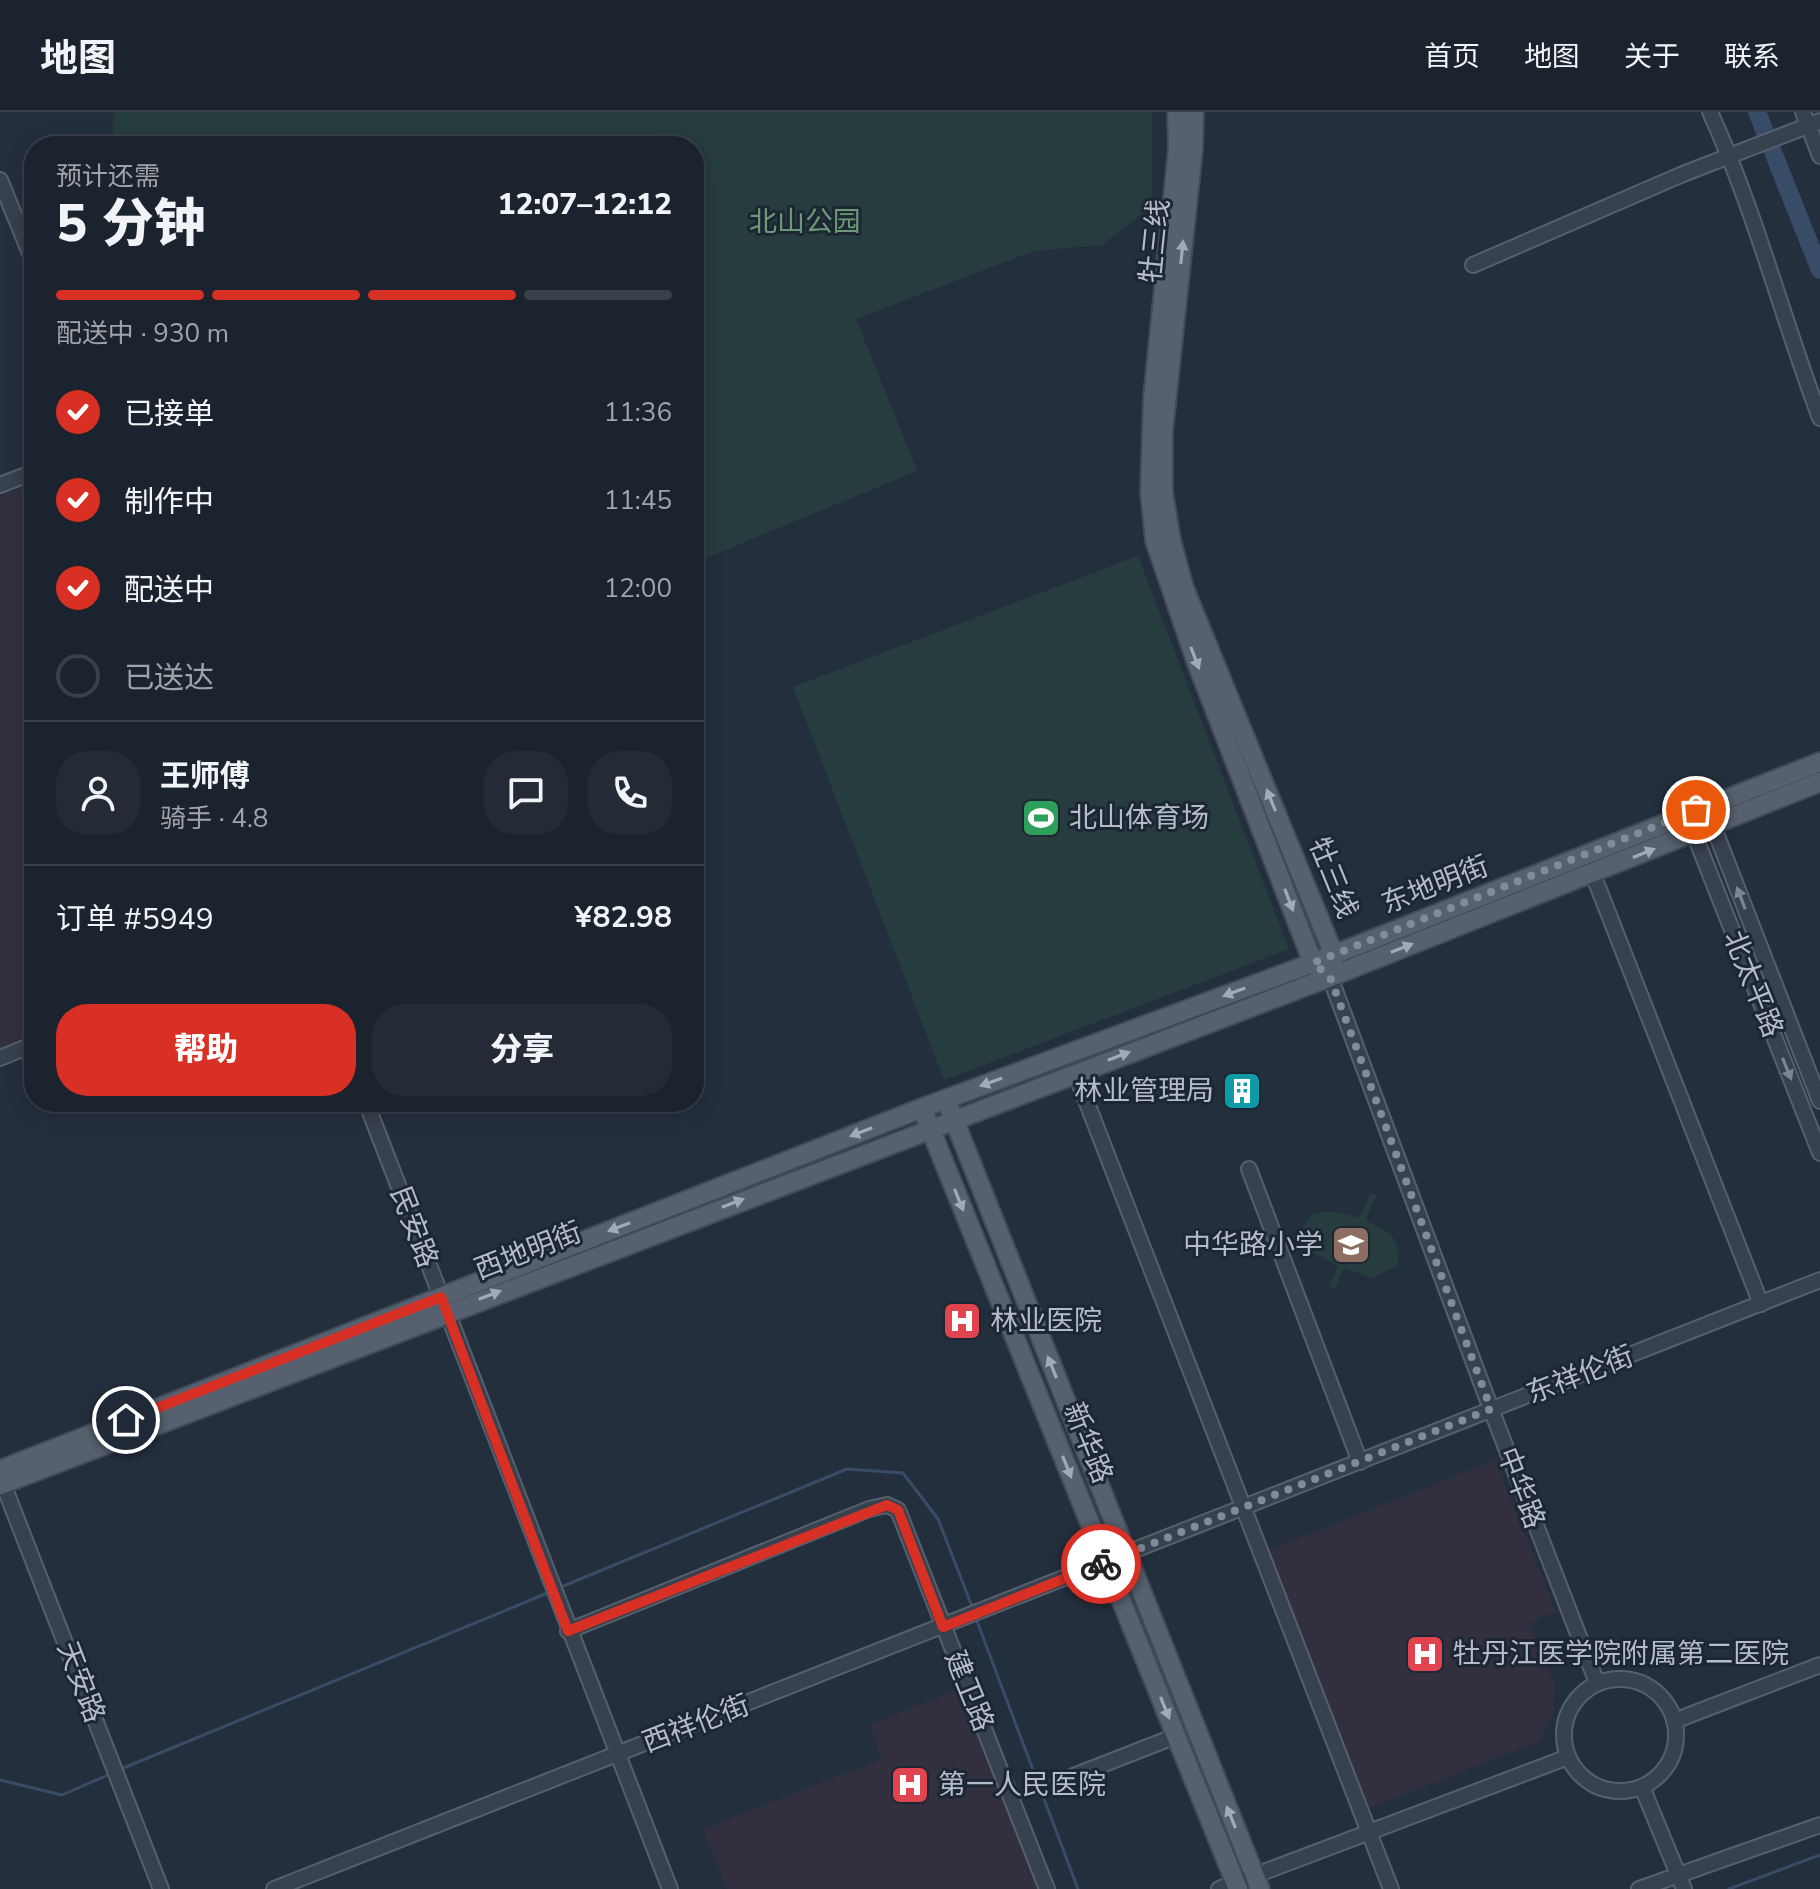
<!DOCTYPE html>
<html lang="zh">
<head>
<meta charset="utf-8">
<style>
	:root { --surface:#1b232e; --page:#242b36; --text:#f1f3f6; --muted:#a0a4aa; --line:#39404a; --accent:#d93025 }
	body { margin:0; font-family:"Nunito Sans","Noto Sans SC",sans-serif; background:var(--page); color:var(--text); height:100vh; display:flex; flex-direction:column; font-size:30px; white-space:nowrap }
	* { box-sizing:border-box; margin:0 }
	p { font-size:26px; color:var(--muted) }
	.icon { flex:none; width:44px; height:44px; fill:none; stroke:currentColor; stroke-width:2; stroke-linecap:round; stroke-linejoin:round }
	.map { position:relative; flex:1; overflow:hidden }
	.sheet { position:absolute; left:24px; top:24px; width:680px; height:976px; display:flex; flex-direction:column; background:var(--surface); border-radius:32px; box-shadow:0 4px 20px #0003,0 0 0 2px var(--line) }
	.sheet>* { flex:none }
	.pin { position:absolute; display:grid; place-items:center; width:68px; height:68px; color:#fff; margin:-34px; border:4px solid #fff; border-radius:50%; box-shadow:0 2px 8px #0007 }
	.courier { position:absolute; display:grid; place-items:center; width:80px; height:80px; margin:-40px; border:6px solid #d93025; border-radius:50%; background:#fff; color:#222; box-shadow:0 2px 10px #0007 }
	.overview em { font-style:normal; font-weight:800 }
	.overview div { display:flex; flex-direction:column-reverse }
	.overview { display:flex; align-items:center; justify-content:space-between; height:136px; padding:0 32px }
	h1 { font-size:52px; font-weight:800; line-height:60px }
	.bar { display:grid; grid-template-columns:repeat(4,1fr); gap:12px 8px; align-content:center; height:96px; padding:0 32px }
	.bar i { height:10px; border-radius:6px; background:var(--line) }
	.bar .active { background:var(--accent) }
	.bar p { grid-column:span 4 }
	.line { display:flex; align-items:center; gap:20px; padding:0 32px; border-top:2px solid var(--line) }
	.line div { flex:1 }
	.round { display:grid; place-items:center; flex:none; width:84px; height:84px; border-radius:32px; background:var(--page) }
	ol { padding:0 32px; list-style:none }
	li { display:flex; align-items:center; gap:24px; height:88px }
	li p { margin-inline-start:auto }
	li .icon { padding:8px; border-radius:50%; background:var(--accent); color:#fff; stroke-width:4 }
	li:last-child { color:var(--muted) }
	li i { width:44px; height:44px; border:4px solid var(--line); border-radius:50% }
	.button { display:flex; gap:16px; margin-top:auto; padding:16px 32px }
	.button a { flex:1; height:92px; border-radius:32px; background:var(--accent); color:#fff; font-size:32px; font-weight:800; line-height:92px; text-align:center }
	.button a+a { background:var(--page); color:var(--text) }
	header { display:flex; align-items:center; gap:48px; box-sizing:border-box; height:112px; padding:0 40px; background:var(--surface); border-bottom:2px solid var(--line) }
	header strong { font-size:38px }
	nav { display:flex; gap:44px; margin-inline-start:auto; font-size:28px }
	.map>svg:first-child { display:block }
	.medical { fill:#32303f }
	.green { fill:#263c3f }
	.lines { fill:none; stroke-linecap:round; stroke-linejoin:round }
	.stream { stroke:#394c67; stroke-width:3 }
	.river { stroke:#394c67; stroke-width:18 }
	.minor-casing { stroke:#565f6c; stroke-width:18 }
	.major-casing { stroke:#414a57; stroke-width:22 }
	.minor { stroke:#38414e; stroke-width:14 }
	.major { stroke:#56606e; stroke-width:18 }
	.oneway { fill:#a1aab7 }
	.oneway2 { fill:#7c8592 }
	.done { stroke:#828b98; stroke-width:8; stroke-dasharray:0 14.4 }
	.route { stroke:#d93025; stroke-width:10 }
	.labels { text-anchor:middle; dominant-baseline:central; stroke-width:6; stroke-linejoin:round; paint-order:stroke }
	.park-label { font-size:28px; fill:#6b9a76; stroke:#1d2633 }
	.street-label { font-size:28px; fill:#b4bcc9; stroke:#1d2633 }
	.poi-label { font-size:28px; fill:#b4bcc9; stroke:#1d2633; text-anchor:start }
</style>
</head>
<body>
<header>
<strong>地图</strong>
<nav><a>首页</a><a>地图</a><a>关于</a><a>联系</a></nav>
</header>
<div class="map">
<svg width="1820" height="1777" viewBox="0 0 1820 1777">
	<rect width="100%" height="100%" fill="#242f3e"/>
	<g class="medical">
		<path d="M 34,371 L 34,923 L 0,937 L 0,384 Z"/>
		<path d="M 1495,1348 L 1556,1500 L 1529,1510 L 1555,1574 L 1552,1605 L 1539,1629 L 1370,1696 L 1267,1439 Z"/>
		<path d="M 965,1575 L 1046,1777 L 727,1777 L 703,1717 L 882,1647 L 869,1613 Z"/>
	</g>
	<g class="green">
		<path d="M 114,0 L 1152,0 L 1152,94 L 1102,133 L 1034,139 L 856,207 L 917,359 L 694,451 L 694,34 L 112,34 Z"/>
		<path d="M 1138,444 L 1289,837 L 944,968 L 793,575 Z"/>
		<path d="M 1371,1081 L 1377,1083 L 1365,1108 C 1388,1119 1404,1126 1397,1154 L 1372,1166 L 1344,1156 L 1335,1177 L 1329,1175 L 1338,1154 L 1310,1139 C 1289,1094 1330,1096 1359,1106 Z"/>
	</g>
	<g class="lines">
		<g class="stream">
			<path d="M 561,1475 L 847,1357 L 903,1361 L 938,1407 L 973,1497"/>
			<path d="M 975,1504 L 1078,1777"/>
			<path d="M 121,1657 L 550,1480"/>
			<path d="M 0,1668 L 62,1683 L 110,1662"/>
			<path d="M 1729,1777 L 1820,1743"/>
		</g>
		<path class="river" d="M 1757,0 L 1820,158"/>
		<defs>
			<g id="minor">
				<path d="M 1710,0 C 1755,98 1782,205 1820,306"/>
				<path d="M 1803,0 L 1820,44"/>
				<path d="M 0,68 L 34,151"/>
				<path d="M 1473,153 L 1683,62 L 1820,9"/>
				<path d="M 0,373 L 34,360"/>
				<path d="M 1710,706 L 1820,989"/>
				<path d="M 1691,714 L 1820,1041"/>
				<path d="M 1589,752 L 1761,1192"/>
				<path d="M 1330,865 L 1491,1297 L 1597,1571"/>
				<path d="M 0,946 L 34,932"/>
				<path d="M 1075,960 L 1391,1777"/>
				<path d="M 366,990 L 670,1777"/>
				<path d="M 1249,1057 L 1360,1350"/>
				<path d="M 0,1364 L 161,1777"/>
				<path d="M 568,1519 L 869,1397 L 887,1393 L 898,1398 L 1047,1777"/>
				<circle cx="1620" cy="1623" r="56"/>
				<path d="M 1674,1609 L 1820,1553"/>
				<path d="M 1058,1670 L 1176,1624"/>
				<path d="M 1642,1675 L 1684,1777"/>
				<path d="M 274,1777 L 1820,1168"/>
				<path d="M 1219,1777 L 1568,1645"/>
				<path d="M 1639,1777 L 1820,1713"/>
			</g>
			<g id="major">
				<path d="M 1177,0 L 1178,36 L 1153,286 L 1150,380 L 1155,429 L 1196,549 L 1313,851 L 1322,859"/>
				<path d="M 1194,0 L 1193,38 L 1163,320 L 1163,380 L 1171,428 L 1184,476 L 1334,843 L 1332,854"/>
				<path d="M 949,995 L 1260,1777"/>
				<path d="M 926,1006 L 1238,1777"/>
				<path d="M 0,1358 L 922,996 L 1313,851 L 1820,650"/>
				<path d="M 0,1373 L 1330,865 L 1820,670"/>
			</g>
		</defs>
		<use href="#minor" class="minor-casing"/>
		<use href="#major" class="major-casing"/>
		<use href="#minor" class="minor"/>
		<use href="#major" class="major"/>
	</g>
	<defs><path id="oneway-solid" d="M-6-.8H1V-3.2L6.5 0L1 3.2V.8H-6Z" transform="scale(2)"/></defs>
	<g class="oneway">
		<use href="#oneway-solid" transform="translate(1182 140) rotate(-84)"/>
		<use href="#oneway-solid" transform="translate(1195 546) rotate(69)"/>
		<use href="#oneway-solid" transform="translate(1271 688) rotate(-112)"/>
		<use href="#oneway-solid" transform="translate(1644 741) rotate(-22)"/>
		<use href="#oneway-solid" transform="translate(1289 788) rotate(69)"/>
		<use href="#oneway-solid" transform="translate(1402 836) rotate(-21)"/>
		<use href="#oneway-solid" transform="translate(1234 880) rotate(160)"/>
		<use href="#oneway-solid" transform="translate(1119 944) rotate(-21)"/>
		<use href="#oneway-solid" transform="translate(991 970) rotate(160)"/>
		<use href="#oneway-solid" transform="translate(861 1020) rotate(159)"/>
		<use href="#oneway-solid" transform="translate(959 1088) rotate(68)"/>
		<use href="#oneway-solid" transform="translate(733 1091) rotate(-21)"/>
		<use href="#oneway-solid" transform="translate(619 1115) rotate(159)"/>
		<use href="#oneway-solid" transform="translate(490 1183) rotate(-21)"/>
		<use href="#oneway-solid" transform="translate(1052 1255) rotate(-112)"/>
		<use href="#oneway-solid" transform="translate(1067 1355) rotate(68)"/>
		<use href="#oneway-solid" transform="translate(1165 1596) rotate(68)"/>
		<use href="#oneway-solid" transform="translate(1231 1705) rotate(-112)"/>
	</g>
	<g class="oneway2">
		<use href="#oneway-solid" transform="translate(1741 786) rotate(-111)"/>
		<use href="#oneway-solid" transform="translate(1787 957) rotate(68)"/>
	</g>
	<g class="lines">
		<path class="done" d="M 1101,1452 L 1491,1297 L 1330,865 L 1313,851 L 1696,698"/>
		<path class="route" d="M 126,1308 L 441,1185 L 568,1519 L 887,1393 L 898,1398 L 943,1515 L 1101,1452"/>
	</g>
	<defs>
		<symbol id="stadium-square" viewBox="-11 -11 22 22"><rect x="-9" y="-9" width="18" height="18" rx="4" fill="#2e9e5b" stroke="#1d2633"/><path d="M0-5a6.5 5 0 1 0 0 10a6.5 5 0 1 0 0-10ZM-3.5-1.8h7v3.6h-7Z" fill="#fff"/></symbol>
		<symbol id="building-square" viewBox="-11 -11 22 22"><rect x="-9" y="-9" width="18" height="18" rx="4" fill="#0f9aa8" stroke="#1d2633"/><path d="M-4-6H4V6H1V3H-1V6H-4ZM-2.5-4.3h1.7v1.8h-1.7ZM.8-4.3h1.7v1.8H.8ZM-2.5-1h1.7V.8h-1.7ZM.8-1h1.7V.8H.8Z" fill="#fff"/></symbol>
		<symbol id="school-square" viewBox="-11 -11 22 22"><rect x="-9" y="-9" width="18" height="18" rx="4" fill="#8d6e63" stroke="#1d2633"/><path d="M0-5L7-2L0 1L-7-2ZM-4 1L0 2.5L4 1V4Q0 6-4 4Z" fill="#fff"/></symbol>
		<symbol id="hospital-square" viewBox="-11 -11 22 22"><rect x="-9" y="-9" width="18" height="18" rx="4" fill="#e0444e" stroke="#1d2633"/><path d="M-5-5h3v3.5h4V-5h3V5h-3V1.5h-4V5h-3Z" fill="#fff"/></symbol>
	</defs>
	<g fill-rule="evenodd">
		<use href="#stadium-square" x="1019" y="684" width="44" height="44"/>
		<use href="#building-square" x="1220" y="957" width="44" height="44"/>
		<use href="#school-square" x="1329" y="1111" width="44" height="44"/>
		<use href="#hospital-square" x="940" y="1187" width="44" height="44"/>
		<use href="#hospital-square" x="1403" y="1520" width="44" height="44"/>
		<use href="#hospital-square" x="888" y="1651" width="44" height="44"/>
	</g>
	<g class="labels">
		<g class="park-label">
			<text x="805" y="110">北山公园</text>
		</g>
		<g class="street-label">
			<text transform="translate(1155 129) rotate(-84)">牡三线</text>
			<text transform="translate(1333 766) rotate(68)">牡三线</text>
			<text transform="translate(1435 773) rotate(-21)">东地明街</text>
			<text transform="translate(1753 872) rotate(68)">北太平路</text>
			<text transform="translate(414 1115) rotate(69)">民安路</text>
			<text transform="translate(528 1139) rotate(-21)">西地明街</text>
			<text transform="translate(1580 1263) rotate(-21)">东祥伦街</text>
			<text transform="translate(1088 1331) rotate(68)">新华路</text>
			<text transform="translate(1521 1376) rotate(69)">中华路</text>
			<text transform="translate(81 1570) rotate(69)">天安路</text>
			<text transform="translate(969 1579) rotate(68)">建卫路</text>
			<text transform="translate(696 1612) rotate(-21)">西祥伦街</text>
		</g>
		<g class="poi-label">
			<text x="1069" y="706">北山体育场</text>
			<text x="1214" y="979" text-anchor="end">林业管理局</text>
			<text x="1323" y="1133" text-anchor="end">中华路小学</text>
			<text x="990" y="1209">林业医院</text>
			<text x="1453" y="1542">牡丹江医学院附属第二医院</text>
			<text x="938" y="1673">第一人民医院</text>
		</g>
	</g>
</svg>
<div class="pin" style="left:1696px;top:698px;background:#ea580c"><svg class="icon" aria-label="bag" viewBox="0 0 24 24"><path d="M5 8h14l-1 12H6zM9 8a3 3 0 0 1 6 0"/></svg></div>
<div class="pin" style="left:126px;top:1308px;background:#1f2937"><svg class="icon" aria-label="home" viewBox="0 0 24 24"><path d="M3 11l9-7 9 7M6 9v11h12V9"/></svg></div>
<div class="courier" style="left:1101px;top:1452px"><svg class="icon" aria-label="bike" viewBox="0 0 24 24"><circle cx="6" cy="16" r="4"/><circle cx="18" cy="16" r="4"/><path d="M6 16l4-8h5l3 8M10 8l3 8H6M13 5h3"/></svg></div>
<section class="sheet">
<div class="overview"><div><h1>5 分钟</h1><p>预计还需</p></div><em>12:07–12:12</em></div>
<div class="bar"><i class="active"></i><i class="active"></i><i class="active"></i><i></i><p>配送中 · 930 m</p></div>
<ol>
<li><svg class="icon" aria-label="check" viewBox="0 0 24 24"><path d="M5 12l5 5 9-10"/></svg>已接单<p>11:36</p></li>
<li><svg class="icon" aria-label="check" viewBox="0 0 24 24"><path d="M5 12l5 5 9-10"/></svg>制作中<p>11:45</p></li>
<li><svg class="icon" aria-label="check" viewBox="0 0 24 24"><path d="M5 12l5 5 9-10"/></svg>配送中<p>12:00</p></li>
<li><i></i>已送达</li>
</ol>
<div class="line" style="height:144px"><a class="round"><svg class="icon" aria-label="person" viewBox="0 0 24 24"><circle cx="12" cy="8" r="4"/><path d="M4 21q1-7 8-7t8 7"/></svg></a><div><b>王师傅</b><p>骑手 · 4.8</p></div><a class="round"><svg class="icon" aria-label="chat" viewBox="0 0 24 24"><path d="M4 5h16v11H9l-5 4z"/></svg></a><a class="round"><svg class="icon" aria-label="phone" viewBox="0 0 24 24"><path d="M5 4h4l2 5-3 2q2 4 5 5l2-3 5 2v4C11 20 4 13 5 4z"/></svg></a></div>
<div class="line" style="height:104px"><div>订单 #5949</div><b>¥82.98</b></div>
<div class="button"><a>帮助</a><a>分享</a></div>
</section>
</div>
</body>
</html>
